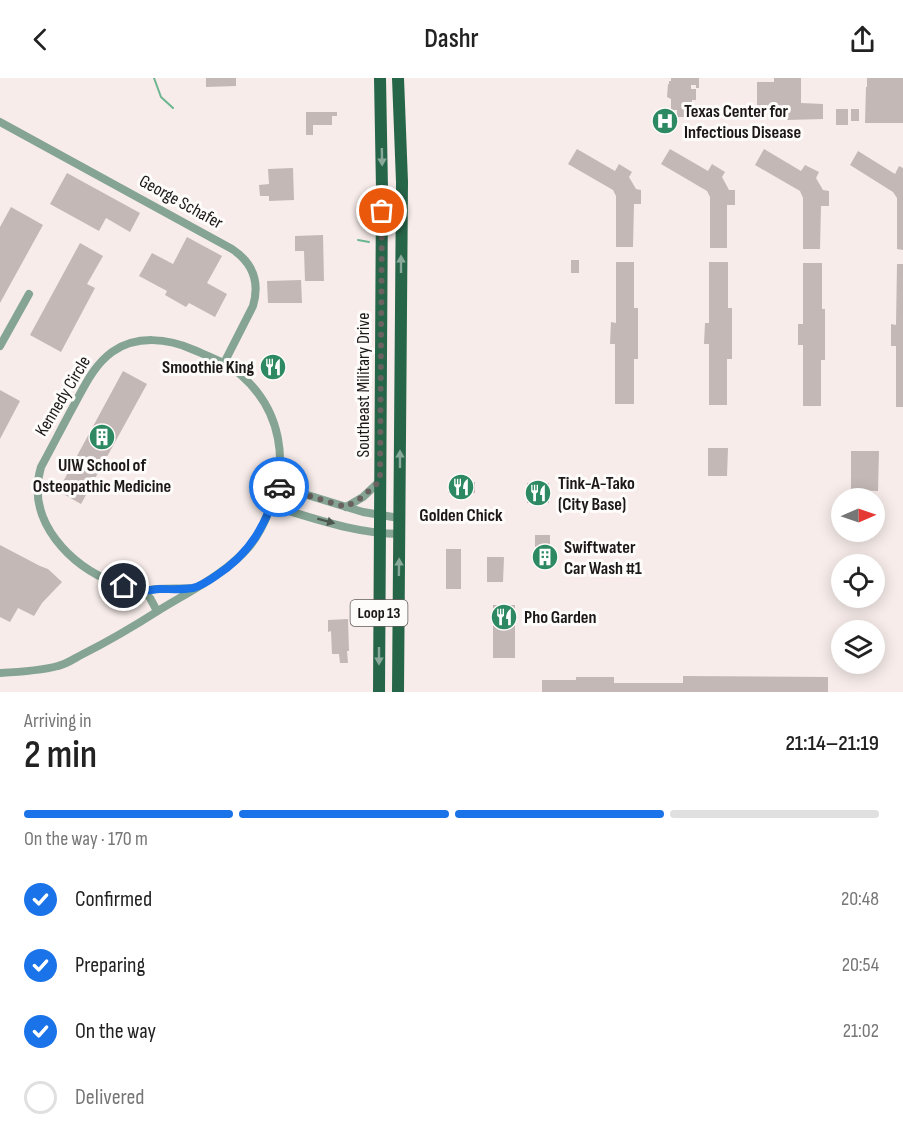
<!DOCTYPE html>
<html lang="en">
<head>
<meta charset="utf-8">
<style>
	:root { --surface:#fff; --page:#f6f6f6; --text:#222; --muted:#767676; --line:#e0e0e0; --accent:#1a73e8 }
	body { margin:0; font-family:"Sofia Sans Condensed",sans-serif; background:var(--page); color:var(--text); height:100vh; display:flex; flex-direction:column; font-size:22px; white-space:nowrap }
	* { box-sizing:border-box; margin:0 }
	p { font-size:20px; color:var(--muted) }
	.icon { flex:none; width:33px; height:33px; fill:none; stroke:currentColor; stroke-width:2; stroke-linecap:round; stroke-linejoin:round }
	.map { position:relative; height:614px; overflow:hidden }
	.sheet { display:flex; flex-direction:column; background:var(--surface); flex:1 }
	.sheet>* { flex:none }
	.needle { width:39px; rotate:88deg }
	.tools { position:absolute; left:831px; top:410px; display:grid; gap:12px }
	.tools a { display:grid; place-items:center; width:54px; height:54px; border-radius:50%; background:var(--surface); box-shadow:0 3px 15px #0003; font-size:30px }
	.pin { position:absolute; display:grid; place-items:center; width:51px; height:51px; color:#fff; margin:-26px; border:3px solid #fff; border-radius:50%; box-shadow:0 2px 6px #0007 }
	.courier { position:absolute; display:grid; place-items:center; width:60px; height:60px; margin:-30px; border:4px solid #1a73e8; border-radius:50%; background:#fff; color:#222; box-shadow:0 2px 8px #0007 }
	.overview em { font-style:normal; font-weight:600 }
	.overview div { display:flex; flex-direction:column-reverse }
	.overview { display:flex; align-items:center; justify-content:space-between; height:102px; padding:0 24px }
	h1 { font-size:39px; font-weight:600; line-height:45px }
	.bar { display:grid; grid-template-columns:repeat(4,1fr); gap:9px 6px; align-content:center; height:72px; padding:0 24px }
	.bar i { height:8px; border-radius:4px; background:var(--line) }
	.bar .on { background:var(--accent) }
	.bar p { grid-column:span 4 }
	ol { padding:0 24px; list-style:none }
	li { display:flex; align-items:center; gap:18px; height:66px }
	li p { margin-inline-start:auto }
	li .icon { padding:6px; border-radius:50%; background:var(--accent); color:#fff; stroke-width:4 }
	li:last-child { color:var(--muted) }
	li i { width:33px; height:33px; border:3px solid var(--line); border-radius:50% }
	header { display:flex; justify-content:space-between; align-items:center; height:78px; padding:0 24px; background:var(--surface); font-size:27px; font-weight:600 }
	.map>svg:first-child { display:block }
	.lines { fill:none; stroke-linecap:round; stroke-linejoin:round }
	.stream { stroke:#6bb690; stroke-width:2 }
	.building { fill:#c3b8b5 }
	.minor { stroke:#85a493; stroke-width:8 }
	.primary { stroke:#276549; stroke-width:12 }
	.oneway { fill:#88a899 }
	.oneway2 { fill:#4b574f }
	.done { stroke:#696260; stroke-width:6; stroke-dasharray:0 10.8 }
	.route { stroke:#1a73e8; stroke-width:8 }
	.labels { text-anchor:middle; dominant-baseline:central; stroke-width:6; stroke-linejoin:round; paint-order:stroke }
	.shield { fill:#fefbfb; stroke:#605c5b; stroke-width:1.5 }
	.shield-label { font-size:16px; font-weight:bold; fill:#1c1817 }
	.poi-label { font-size:18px; font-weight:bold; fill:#1c1817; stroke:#fefbfb; text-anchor:start }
	.street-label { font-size:18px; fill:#1c1817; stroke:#fefbfb }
</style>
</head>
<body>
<header><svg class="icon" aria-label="back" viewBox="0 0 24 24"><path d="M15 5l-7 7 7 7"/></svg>Dashr<svg class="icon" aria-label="share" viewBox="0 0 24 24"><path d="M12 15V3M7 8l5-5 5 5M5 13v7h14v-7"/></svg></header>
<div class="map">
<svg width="903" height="614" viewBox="0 0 903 614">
	<rect width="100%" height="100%" fill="#f7ece9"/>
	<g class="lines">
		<g class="stream">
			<path d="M 154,0 L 161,19 L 173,30"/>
			<path d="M 358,162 L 369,164"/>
		</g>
	</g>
	<g class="building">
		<path d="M 206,0 L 236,0 L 236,8 L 206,9 Z"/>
		<path d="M 671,0 L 699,0 L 699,10 L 696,10 L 696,7 L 691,7 L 691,11 L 696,11 L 696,22 L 692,22 L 692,39 L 677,39 L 677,32 L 671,32 L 671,21 L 667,19 L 668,6 L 669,6 L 669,3 L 671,3 Z"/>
		<path d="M 774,0 L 801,0 L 801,25 L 823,26 L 823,41 L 787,42 L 787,28 L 757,28 L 757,4 L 774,4 Z"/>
		<path d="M 867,0 L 903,0 L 903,45 L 865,45 L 866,9 L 867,9 Z"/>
		<rect x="836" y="31" width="12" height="16"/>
		<rect x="851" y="31" width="8" height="12"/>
		<path d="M 306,34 L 337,34 L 337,38 L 332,38 L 332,47 L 313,47 L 313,57 L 306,57 Z"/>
		<path d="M 577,71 L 615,93 L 619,86 L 632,94 L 629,99 L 636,111 L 641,112 L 641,126 L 634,126 L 633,169 L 616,169 L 616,118 L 613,112 L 568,86 Z"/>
		<path d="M 670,71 L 708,93 L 712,86 L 725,94 L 722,99 L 729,112 L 735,112 L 735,127 L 727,127 L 727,170 L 710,170 L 710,119 L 707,113 L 661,86 Z"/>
		<path d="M 764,71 L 801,93 L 805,87 L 819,94 L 816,100 L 823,112 L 829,113 L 829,128 L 821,128 L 820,171 L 803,171 L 803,120 L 800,113 L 755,87 Z"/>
		<path d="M 858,73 L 895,96 L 899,88 L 903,90 L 903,172 L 897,171 L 897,120 L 893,114 L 850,87 Z"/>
		<path d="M 293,90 L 294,122 L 269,123 L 269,118 L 260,118 L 259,107 L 269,106 L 268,91 Z"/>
		<path d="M 67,95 L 140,135 L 130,154 L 106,140 L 99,153 L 50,126 Z"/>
		<path d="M 11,129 L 43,147 L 0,225 L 0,149 Z"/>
		<path d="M 323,157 L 324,203 L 305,203 L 304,173 L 295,173 L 295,158 Z"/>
		<path d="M 187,159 L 222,178 L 207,205 L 227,216 L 215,239 L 189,225 L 186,229 L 165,217 L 167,213 L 139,198 L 152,175 L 173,186 Z"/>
		<path d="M 80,165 L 103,178 L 87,206 L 95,210 L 61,274 L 30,257 Z"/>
		<rect x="571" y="182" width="8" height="13"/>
		<path d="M 616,184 L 634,184 L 634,230 L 638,230 L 638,281 L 634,281 L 634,326 L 615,326 L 615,266 L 610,266 L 611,244 L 616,245 Z"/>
		<path d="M 709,184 L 728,184 L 728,230 L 732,230 L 732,281 L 727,281 L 727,327 L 709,327 L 709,266 L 704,266 L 705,245 L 709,245 Z"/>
		<path d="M 803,185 L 822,185 L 822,231 L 825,231 L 825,282 L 821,282 L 821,328 L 803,328 L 803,267 L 798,267 L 798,246 L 803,246 Z"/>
		<path d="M 897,186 L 903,186 L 903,329 L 896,329 L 896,268 L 891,268 L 891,246 L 896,247 Z"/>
		<path d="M 301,202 L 302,225 L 268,225 L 267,203 Z"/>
		<path d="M 266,282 L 280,282 L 280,295 L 266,296 Z"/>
		<path d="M 123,293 L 147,306 L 81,426 L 58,413 Z"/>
		<path d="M 0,312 L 20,323 L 0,361 Z"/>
		<path d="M 708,370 L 728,370 L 727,398 L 708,398 Z"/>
		<path d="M 851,373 L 879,373 L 878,413 L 851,412 Z"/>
		<rect x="448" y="404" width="27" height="11"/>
		<rect x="527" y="405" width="22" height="20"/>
		<path d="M 535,457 L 550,457 L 550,490 L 539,490 L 540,469 L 535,469 Z"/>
		<path d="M 0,467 L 40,488 L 48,491 L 62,504 L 42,525 L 34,538 L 18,530 L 10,544 L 0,539 Z"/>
		<rect x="446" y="471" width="15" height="40"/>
		<path d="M 487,479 L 504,479 L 503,504 L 487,504 Z"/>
		<rect x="493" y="527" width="22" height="53"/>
		<path d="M 348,541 L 349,573 L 347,573 L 348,585 L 340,585 L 339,576 L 332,576 L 331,553 L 328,554 L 328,542 Z"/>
		<path d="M 683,598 L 828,599 L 828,614 L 542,614 L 542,602 L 576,602 L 576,599 L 614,599 L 614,605 L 683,605 Z"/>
	</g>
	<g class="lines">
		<g class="minor">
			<path d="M 0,44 L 232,171 C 253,185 260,204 253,228 L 224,285"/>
			<path d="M 0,268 L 29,216"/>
			<path d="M 278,408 L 363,434 L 399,440"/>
			<path d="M 272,428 C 313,440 356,456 400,456"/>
			<path d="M 346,429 L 363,419 L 380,403"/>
			<path d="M 143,513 L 150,520 L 157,533"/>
			<path d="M 0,595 C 20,594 39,593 58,588 C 67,586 75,580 83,576 C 109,563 136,547 161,531 C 192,512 225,496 249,469 C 258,458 264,446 269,433 C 290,385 281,332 241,297 C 228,285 210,279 194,272 C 168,260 136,257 112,274 C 93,288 84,309 73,329 C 62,349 52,369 41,389 C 25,443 70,488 117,506 C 125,509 135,513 144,513 C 148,513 153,511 157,511 C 170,510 182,511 195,510"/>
		</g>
		<g class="primary">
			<path d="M 379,614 L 382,111 L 380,0"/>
			<path d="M 398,614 L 402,104 L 398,0"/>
		</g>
	</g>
	<defs><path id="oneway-solid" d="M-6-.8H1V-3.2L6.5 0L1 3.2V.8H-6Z" transform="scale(1.5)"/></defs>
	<g class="oneway">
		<use href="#oneway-solid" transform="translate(382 79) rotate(89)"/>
		<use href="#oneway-solid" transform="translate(401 186) rotate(-90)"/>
		<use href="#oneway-solid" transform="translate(400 381) rotate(-90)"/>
		<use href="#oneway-solid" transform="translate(399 489) rotate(-89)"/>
		<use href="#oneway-solid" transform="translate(379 578) rotate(90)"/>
	</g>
	<use class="oneway2" href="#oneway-solid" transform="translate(326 443) rotate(15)"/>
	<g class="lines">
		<path class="done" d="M 279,409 L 346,429 L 361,420 L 380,403 L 382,133"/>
		<path class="route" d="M 124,508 C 130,510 136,512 142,513 C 148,513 154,511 160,511 C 171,511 182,512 193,510 C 201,508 210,502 217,497 C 251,475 266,446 278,408 L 279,409"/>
	</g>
	<defs>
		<symbol id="hospital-disc" viewBox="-11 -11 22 22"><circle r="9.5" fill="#2c8961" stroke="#fefbfb"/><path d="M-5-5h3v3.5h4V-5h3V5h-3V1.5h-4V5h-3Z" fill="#fff"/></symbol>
		<symbol id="restaurant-disc" viewBox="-11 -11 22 22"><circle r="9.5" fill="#2c8961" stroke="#fefbfb"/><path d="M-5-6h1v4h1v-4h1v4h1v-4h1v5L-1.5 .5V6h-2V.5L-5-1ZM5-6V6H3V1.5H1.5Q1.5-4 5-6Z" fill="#fff"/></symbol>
		<symbol id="building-disc" viewBox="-11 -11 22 22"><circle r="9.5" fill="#2c8961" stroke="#fefbfb"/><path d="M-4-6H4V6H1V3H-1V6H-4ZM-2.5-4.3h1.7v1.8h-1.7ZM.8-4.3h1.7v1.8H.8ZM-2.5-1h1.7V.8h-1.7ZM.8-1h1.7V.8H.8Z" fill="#fff"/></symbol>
	</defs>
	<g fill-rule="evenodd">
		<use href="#hospital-disc" x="650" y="28" width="30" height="30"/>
		<use href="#restaurant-disc" x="258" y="274" width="30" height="30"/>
		<use href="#building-disc" x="87" y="344" width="30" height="30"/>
		<use href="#restaurant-disc" x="446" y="394" width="30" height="30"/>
		<use href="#restaurant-disc" x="523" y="400" width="30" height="30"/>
		<use href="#building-disc" x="530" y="464" width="30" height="30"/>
		<use href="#restaurant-disc" x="489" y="524" width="30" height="30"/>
	</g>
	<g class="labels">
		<rect class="shield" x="350.5" y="522" width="57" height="26" rx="4.5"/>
		<g class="shield-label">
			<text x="379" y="535">Loop 13</text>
		</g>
		<g class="poi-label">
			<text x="684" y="33">Texas Center for<tspan x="684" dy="21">Infectious Disease</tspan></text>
			<text x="254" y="289" text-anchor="end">Smoothie King</text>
			<text x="102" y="387" text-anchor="middle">UIW School of<tspan x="102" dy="21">Osteopathic Medicine</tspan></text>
			<text x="558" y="405">Tink-A-Tako<tspan x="558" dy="21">(City Base)</tspan></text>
			<text x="461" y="437" text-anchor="middle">Golden Chick</text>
			<text x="564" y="469">Swiftwater<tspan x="564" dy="21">Car Wash #1</tspan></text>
			<text x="524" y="539">Pho Garden</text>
		</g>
		<g class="street-label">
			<text transform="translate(181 124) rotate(29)">George Schafer</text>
			<text transform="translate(363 307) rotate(-90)">Southeast Military Drive</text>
			<text transform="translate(63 318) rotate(-59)">Kennedy Circle</text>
		</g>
	</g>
</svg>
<div class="tools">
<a><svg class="needle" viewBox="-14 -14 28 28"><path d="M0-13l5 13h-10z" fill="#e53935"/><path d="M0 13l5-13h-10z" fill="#767676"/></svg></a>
<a><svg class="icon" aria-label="locate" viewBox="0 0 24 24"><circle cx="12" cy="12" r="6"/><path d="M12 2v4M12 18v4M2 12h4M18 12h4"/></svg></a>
<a><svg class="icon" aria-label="layers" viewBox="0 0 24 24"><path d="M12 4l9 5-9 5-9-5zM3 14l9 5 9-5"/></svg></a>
</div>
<div class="pin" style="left:382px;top:133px;background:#ea580c"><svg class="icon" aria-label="bag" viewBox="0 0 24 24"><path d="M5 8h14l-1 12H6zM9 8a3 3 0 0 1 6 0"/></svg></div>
<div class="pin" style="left:124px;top:508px;background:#1f2937"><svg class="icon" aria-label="home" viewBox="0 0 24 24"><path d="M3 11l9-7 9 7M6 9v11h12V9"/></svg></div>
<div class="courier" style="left:279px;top:409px"><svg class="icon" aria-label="car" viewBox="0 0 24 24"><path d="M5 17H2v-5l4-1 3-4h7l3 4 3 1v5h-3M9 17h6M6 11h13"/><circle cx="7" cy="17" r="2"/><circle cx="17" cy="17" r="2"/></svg></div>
</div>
<section class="sheet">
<div class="overview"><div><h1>2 min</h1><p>Arriving in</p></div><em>21:14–21:19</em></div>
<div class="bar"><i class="on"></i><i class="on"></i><i class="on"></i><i></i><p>On the way · 170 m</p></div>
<ol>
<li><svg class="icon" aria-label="check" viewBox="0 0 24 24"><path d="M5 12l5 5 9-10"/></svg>Confirmed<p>20:48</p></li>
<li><svg class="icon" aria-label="check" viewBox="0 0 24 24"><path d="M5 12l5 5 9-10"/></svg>Preparing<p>20:54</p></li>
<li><svg class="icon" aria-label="check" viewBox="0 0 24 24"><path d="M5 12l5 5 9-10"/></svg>On the way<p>21:02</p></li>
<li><i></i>Delivered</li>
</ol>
</section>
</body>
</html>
